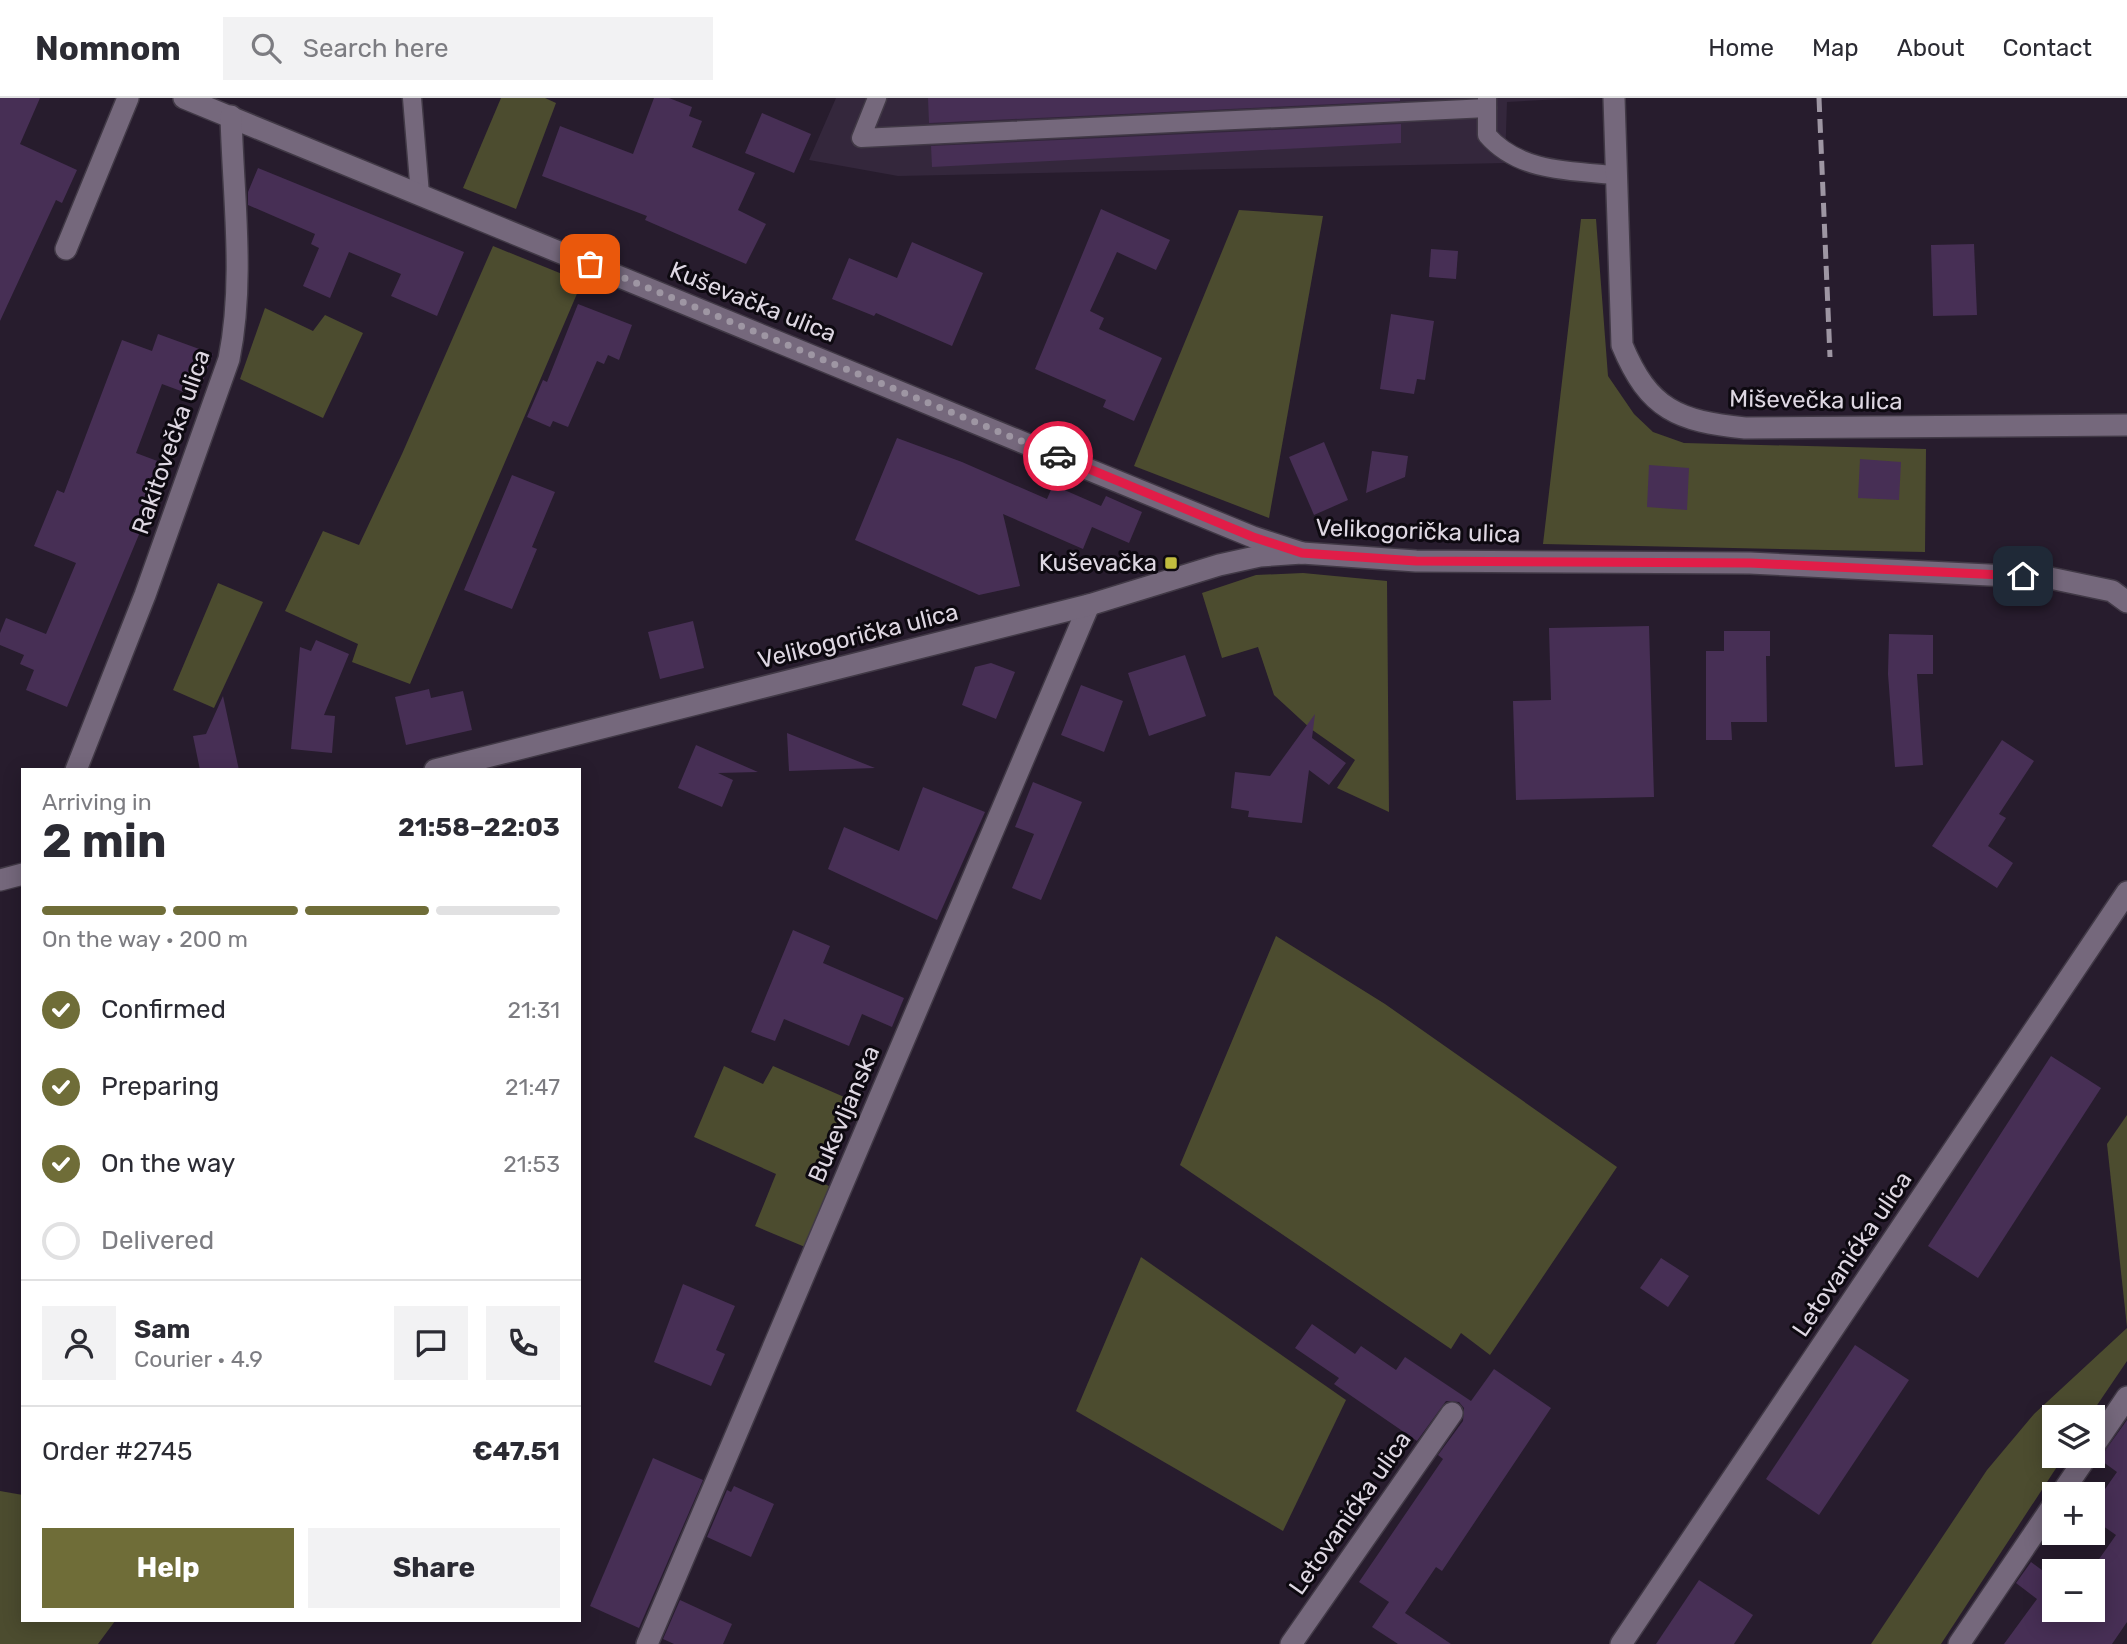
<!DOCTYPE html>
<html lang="en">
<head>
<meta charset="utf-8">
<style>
	:root { --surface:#fff; --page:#f2f2f3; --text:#2b2b33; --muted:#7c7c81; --line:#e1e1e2; --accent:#6f6d38 }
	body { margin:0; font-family:Rubik,sans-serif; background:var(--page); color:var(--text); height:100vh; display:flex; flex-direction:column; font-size:26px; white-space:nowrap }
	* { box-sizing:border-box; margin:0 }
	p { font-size:23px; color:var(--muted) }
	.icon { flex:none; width:38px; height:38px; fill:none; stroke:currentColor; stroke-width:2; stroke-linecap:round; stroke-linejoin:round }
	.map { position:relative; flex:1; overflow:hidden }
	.drawer { position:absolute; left:21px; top:670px; width:560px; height:854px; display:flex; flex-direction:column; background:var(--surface); border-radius:0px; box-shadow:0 4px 18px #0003 }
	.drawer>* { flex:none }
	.tools { position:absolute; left:2042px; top:1307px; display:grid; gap:14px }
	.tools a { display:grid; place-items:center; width:63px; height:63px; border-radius:0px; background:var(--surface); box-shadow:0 4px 18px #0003; font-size:35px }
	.pin { position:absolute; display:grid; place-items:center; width:60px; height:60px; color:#fff; margin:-30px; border-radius:14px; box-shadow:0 4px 10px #0006 }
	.courier { position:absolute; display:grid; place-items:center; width:70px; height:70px; margin:-35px; border:5px solid #e11d48; border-radius:50%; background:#fff; color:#222; box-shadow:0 2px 9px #0007 }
	.head em { font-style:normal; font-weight:700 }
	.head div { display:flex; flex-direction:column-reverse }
	.head { display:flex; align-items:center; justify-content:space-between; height:119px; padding:0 21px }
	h1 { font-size:46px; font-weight:700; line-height:52px }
	.bar { display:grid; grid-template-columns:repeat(4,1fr); gap:10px 7px; align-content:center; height:84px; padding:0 21px }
	.bar i { height:9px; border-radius:5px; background:var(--line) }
	.bar .current { background:var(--accent) }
	.bar p { grid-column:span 4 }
	.line { display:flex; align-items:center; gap:18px; padding:0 21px; border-top:2px solid var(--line) }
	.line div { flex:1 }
	.round { display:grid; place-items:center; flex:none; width:74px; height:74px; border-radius:0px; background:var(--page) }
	ol { padding:0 21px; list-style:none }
	li { display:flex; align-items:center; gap:21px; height:77px }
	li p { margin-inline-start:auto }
	li .icon { padding:7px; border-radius:50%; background:var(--accent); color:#fff; stroke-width:4 }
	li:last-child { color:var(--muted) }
	li i { width:38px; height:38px; border:4px solid var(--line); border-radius:50% }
	.cta { display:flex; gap:14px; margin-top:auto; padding:14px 21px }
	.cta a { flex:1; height:80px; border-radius:0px; background:var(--accent); color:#fff; font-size:28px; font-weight:700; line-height:80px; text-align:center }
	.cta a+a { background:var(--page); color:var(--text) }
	header { display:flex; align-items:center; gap:42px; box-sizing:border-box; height:98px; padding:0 35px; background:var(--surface); border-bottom:2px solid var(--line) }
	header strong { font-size:33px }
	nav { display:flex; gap:38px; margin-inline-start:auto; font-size:24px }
	.search { width:490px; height:63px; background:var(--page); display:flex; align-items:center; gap:18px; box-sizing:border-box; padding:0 24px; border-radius:0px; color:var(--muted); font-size:26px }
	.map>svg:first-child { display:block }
	.built { fill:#34273c }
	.green { fill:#4c4c2f }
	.building { fill:#472f55 }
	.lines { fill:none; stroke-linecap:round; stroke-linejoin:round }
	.lane-casing { stroke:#413946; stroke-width:21 }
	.street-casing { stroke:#413946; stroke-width:24 }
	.secondary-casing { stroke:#413946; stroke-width:24 }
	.lane { stroke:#75687c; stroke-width:18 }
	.street { stroke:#75687c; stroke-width:21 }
	.secondary { stroke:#75687c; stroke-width:21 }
	.rail { stroke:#9e96a3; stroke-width:5; stroke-dasharray:14 7; stroke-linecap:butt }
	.done { stroke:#9e96a3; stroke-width:7; stroke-dasharray:0 12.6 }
	.route { stroke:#e11d48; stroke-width:9 }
	.poi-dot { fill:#c2bd3f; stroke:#0d0910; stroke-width:2.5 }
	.labels { text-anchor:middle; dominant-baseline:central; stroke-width:6; stroke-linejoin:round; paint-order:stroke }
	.street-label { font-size:24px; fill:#ded7e2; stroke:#0d0910 }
	.poi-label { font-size:24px; fill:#ded7e2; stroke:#0d0910; text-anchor:end }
</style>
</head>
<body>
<header>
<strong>Nomnom</strong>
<div class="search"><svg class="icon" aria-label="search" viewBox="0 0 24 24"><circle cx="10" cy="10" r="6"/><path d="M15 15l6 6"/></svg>Search here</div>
<nav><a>Home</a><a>Map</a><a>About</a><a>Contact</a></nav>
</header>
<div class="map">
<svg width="2127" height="1546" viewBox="0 0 2127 1546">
	<rect width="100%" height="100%" fill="#271c2d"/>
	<path class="built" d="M 836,0 L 1580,0 L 1507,4 L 1505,65 L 898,78 L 809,62 Z"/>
	<g class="green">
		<path d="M 501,0 L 545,0 L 556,5 L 516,111 L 463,90 Z"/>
		<path d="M 1239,112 L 1323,118 L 1269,420 L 1134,368 Z"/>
		<path d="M 1581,121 L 1596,121 L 1608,278 L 1634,316 L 1653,334 L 1684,345 L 1926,351 L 1925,454 L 1543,446 Z"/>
		<path d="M 493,148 L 582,184 L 410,586 L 352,564 L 358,546 L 285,513 L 323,433 L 359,447 L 402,356 Z"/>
		<path d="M 265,210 L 313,233 L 325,217 L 363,235 L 323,320 L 240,281 Z"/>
		<path d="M 1303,475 L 1387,483 L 1389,714 L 1337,690 L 1355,662 L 1311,631 L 1274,597 L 1258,549 L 1222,560 L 1202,495 L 1256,477 Z"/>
		<path d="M 218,485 L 263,504 L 214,610 L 173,592 Z"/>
		<path d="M 1276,838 L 1385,906 L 1617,1069 L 1490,1257 L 1461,1235 L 1451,1251 L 1180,1067 Z"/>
		<path d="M 724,968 L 763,986 L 773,968 L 851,1002 L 816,1082 L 831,1089 L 805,1149 L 755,1128 L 776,1076 L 694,1039 Z"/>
		<path d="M 2127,1017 L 2127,1229 L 2107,1046 Z"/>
		<path d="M 1141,1159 L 1346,1302 L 1283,1433 L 1076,1313 Z"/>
		<path d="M 2127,1230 L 2127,1263 L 2089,1319 L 2054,1320 L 2054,1358 L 2064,1358 L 1941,1546 L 1871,1546 L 1987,1372 L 2034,1316 Z"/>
		<path d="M 0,1393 L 23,1397 L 23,1522 L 115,1523 L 98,1546 L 0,1546 Z"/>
	</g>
	<g class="building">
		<path d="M 0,0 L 40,0 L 20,46 L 77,72 L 62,105 L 56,102 L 0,223 Z"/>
		<path d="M 654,0 L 669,0 L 692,9 L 689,18 L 702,23 L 692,49 L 755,75 L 738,112 L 766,126 L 746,166 L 645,122 L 647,118 L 542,78 L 560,28 L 633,56 Z"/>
		<path d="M 928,0 L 1400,0 L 1400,3 L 929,25 Z"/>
		<path d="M 762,15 L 811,36 L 794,75 L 745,55 Z"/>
		<path d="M 1401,26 L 1401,45 L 932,69 L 931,48 Z"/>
		<path d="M 258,70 L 464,154 L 437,218 L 391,198 L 401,176 L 349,154 L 330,200 L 303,188 L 319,150 L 311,146 L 315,136 L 248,107 L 248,94 Z"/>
		<path d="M 1101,111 L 1170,142 L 1156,172 L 1117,154 L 1090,213 L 1104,220 L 1099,231 L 1162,260 L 1134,323 L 1103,309 L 1106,302 L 1035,271 Z"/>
		<path d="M 912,144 L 983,175 L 952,248 L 876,215 L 874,218 L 832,201 L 849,160 L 897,180 Z"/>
		<path d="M 1974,146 L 1977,217 L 1933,218 L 1931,147 Z"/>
		<path d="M 1431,151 L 1458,153 L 1456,181 L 1429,179 Z"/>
		<path d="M 578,206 L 632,227 L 619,262 L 608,257 L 604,266 L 597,263 L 568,329 L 553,323 L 550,329 L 527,319 L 543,282 L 547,284 Z"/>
		<path d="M 1391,216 L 1434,223 L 1425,282 L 1417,281 L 1414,296 L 1380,291 Z"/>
		<path d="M 158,236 L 213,256 L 197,299 L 162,286 L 136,355 L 168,367 L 67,609 L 26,592 L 34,572 L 20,566 L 24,557 L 0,547 L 0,535 L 6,520 L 46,536 L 76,465 L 34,448 L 57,392 L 64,395 L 122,242 L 152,253 Z"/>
		<path d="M 897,340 L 962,364 L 1047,401 L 1053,387 L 1101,408 L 1106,398 L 1142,414 L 1129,445 L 1092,429 L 1083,451 L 1003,416 L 1020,488 L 979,497 L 855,442 Z"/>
		<path d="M 1324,344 L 1348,402 L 1314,417 L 1289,359 Z"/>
		<path d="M 1372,353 L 1408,358 L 1405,379 L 1366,395 Z"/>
		<path d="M 1860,361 L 1901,364 L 1899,402 L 1858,400 Z"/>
		<path d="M 1649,367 L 1689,370 L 1687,412 L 1647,409 Z"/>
		<path d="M 512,377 L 555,394 L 532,449 L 537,451 L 512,511 L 464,492 Z"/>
		<path d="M 693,523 L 704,570 L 660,581 L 648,534 Z"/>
		<path d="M 1649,528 L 1654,699 L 1516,702 L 1513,603 L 1551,602 L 1549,530 Z"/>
		<path d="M 1724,533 L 1770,533 L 1770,558 L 1766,558 L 1767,624 L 1731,624 L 1732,642 L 1706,642 L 1706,553 L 1724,553 Z"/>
		<path d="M 1889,536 L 1933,537 L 1933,576 L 1917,576 L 1923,667 L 1895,669 L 1888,576 Z"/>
		<path d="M 316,542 L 349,556 L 324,617 L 335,618 L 332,655 L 291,651 L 300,549 L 311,553 Z"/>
		<path d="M 1185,557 L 1206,618 L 1149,638 L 1128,575 Z"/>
		<path d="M 991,565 L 1015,574 L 996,621 L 962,607 L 975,569 Z"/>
		<path d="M 1081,587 L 1123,603 L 1104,654 L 1061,637 Z"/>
		<path d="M 429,591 L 431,600 L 463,593 L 472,632 L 406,647 L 395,599 Z"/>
		<path d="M 223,598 L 239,672 L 200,672 L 193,638 L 206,636 Z"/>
		<path d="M 1315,616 L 1312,640 L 1346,665 L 1329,687 L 1309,672 L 1302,725 L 1248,719 L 1249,713 L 1231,710 L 1235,674 L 1270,678 Z"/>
		<path d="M 787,635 L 875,670 L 789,673 Z"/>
		<path d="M 2002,642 L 2034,663 L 1999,716 L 2006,720 L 1988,748 L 2013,765 L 1997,790 L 1932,748 Z"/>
		<path d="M 696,647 L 758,674 L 718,675 L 733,682 L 722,709 L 678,690 Z"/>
		<path d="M 1033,684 L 1082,704 L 1041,802 L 1012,790 L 1034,736 L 1015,729 Z"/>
		<path d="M 923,689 L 985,714 L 937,822 L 828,771 L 844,729 L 899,753 Z"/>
		<path d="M 793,832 L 830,848 L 823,865 L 904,900 L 892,929 L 862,916 L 849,948 L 784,921 L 775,943 L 751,934 Z"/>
		<path d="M 2051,958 L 2101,990 L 1978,1180 L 1928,1148 Z"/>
		<path d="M 1661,1160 L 1689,1178 L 1668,1209 L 1640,1190 Z"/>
		<path d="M 683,1186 L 735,1208 L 716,1252 L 725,1256 L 711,1288 L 654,1264 Z"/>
		<path d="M 1312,1226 L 1355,1256 L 1361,1248 L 1396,1272 L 1405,1259 L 1471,1303 L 1494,1271 L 1551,1310 L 1442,1473 L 1436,1469 L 1405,1515 L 1451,1546 L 1398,1546 L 1372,1529 L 1389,1504 L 1359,1484 L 1443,1361 L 1438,1357 L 1463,1323 L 1464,1310 L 1459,1304 L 1446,1303 L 1417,1343 L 1334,1286 L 1339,1280 L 1295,1250 Z"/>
		<path d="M 1855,1247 L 1909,1282 L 1819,1417 L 1766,1381 Z"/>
		<path d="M 2127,1322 L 2127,1524 L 2112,1546 L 2004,1546 L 2037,1501 L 2016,1485 L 2031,1464 L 2054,1481 L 2054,1512 L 2093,1512 L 2093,1474 L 2090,1474 L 2116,1437 L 2093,1421 L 2093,1408 L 2117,1374 L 2099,1361 Z"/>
		<path d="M 653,1360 L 703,1382 L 639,1530 L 590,1508 Z"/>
		<path d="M 734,1388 L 774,1406 L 751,1459 L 707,1439 L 727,1392 L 731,1394 Z"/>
		<path d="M 1699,1482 L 1753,1517 L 1734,1546 L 1656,1546 Z"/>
		<path d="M 680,1502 L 732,1526 L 723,1546 L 674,1546 L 663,1541 Z"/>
	</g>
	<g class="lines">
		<defs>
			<g id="lane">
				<path d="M 412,0 L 420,96"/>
				<path d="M 877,0 L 861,40 L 1487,10"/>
				<path d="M 1487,0 L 1487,37 C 1519,74 1570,73 1616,77"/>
			</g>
			<g id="street">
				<path d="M 184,0 L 1253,439 L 1302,455"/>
				<path d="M 1614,0 L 1622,247 C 1649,312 1678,323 1745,330 L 2127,327"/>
				<path d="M 66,151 L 128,0"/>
				<path d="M 76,672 L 145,497 L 229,261 C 245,182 233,97 231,18"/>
				<path d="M 2093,1349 L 2127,1299"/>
				<path d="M 2061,1396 L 2087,1358"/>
				<path d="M 647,1546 L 1089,507"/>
				<path d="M 1291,1546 L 1452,1315"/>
				<path d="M 1621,1546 L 2127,794"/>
				<path d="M 1959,1546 L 2054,1406"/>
			</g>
			<g id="secondary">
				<path d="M 435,672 L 1089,507 L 1219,467 L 1260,458 L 1302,455 L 1416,463 L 1750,465 L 2050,480 L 2112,493 L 2127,504"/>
				<path d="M 0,782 L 23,776"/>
			</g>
		</defs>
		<use href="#lane" class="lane-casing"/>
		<use href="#street" class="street-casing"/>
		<use href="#secondary" class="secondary-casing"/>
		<use href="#lane" class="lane"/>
		<use href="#street" class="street"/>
		<use href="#secondary" class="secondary"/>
		<path class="rail" d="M 1819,0 L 1830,259"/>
	</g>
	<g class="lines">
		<path class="done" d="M 590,166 L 1058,358"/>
		<path class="route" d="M 1058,358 L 1253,439 L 1302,455 L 1416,463 L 1751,465 L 2023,478"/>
	</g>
	<rect class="poi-dot" x="1164" y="458" width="14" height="14" rx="3.5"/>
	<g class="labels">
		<g class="street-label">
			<text transform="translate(753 204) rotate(22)">Kuševačka ulica</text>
			<text transform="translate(1816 302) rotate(1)">Miševečka ulica</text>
			<text transform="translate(171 344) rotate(-71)">Rakitovečka ulica</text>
			<text transform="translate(1418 433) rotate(2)">Velikogorička ulica</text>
			<text transform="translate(858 538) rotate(-14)">Velikogorička ulica</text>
			<text transform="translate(844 1016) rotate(-67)">Bukevljanska</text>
			<text transform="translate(1852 1156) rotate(-56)">Letovanićka ulica</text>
			<text transform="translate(1350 1415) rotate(-55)">Letovanićka ulica</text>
		</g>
		<g class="poi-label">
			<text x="1157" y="465">Kuševačka</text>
		</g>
	</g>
</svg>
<div class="tools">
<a><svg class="icon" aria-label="layers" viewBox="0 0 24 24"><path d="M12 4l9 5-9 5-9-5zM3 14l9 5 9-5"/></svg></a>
<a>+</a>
<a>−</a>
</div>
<div class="pin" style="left:590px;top:166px;background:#ea580c"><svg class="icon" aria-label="bag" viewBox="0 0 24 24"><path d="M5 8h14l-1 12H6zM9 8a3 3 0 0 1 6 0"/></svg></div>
<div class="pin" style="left:2023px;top:478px;background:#1f2937"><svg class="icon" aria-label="home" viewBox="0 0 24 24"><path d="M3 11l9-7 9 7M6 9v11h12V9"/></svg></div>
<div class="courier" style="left:1058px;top:358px"><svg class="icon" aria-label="car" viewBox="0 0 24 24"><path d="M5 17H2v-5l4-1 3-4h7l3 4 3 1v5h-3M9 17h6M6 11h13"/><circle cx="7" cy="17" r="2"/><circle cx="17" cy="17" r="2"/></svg></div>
<section class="drawer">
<div class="head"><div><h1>2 min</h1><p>Arriving in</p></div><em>21:58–22:03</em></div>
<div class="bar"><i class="current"></i><i class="current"></i><i class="current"></i><i></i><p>On the way · 200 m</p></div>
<ol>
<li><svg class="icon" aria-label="check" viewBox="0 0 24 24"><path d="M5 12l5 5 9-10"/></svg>Confirmed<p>21:31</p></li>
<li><svg class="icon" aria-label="check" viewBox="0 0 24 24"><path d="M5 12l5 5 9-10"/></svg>Preparing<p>21:47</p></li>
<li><svg class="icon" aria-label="check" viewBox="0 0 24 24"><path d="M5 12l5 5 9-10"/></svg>On the way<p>21:53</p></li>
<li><i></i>Delivered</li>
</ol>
<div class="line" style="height:126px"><a class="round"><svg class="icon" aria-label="person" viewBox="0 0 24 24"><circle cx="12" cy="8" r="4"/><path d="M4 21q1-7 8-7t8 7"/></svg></a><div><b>Sam</b><p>Courier · 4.9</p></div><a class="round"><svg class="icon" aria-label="chat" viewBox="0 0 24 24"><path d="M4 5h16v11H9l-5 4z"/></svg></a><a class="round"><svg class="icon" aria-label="phone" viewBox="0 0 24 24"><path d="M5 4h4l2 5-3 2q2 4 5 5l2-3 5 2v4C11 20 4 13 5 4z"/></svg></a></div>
<div class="line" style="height:91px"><div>Order #2745</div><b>€47.51</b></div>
<div class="cta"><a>Help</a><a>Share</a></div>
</section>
</div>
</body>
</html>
